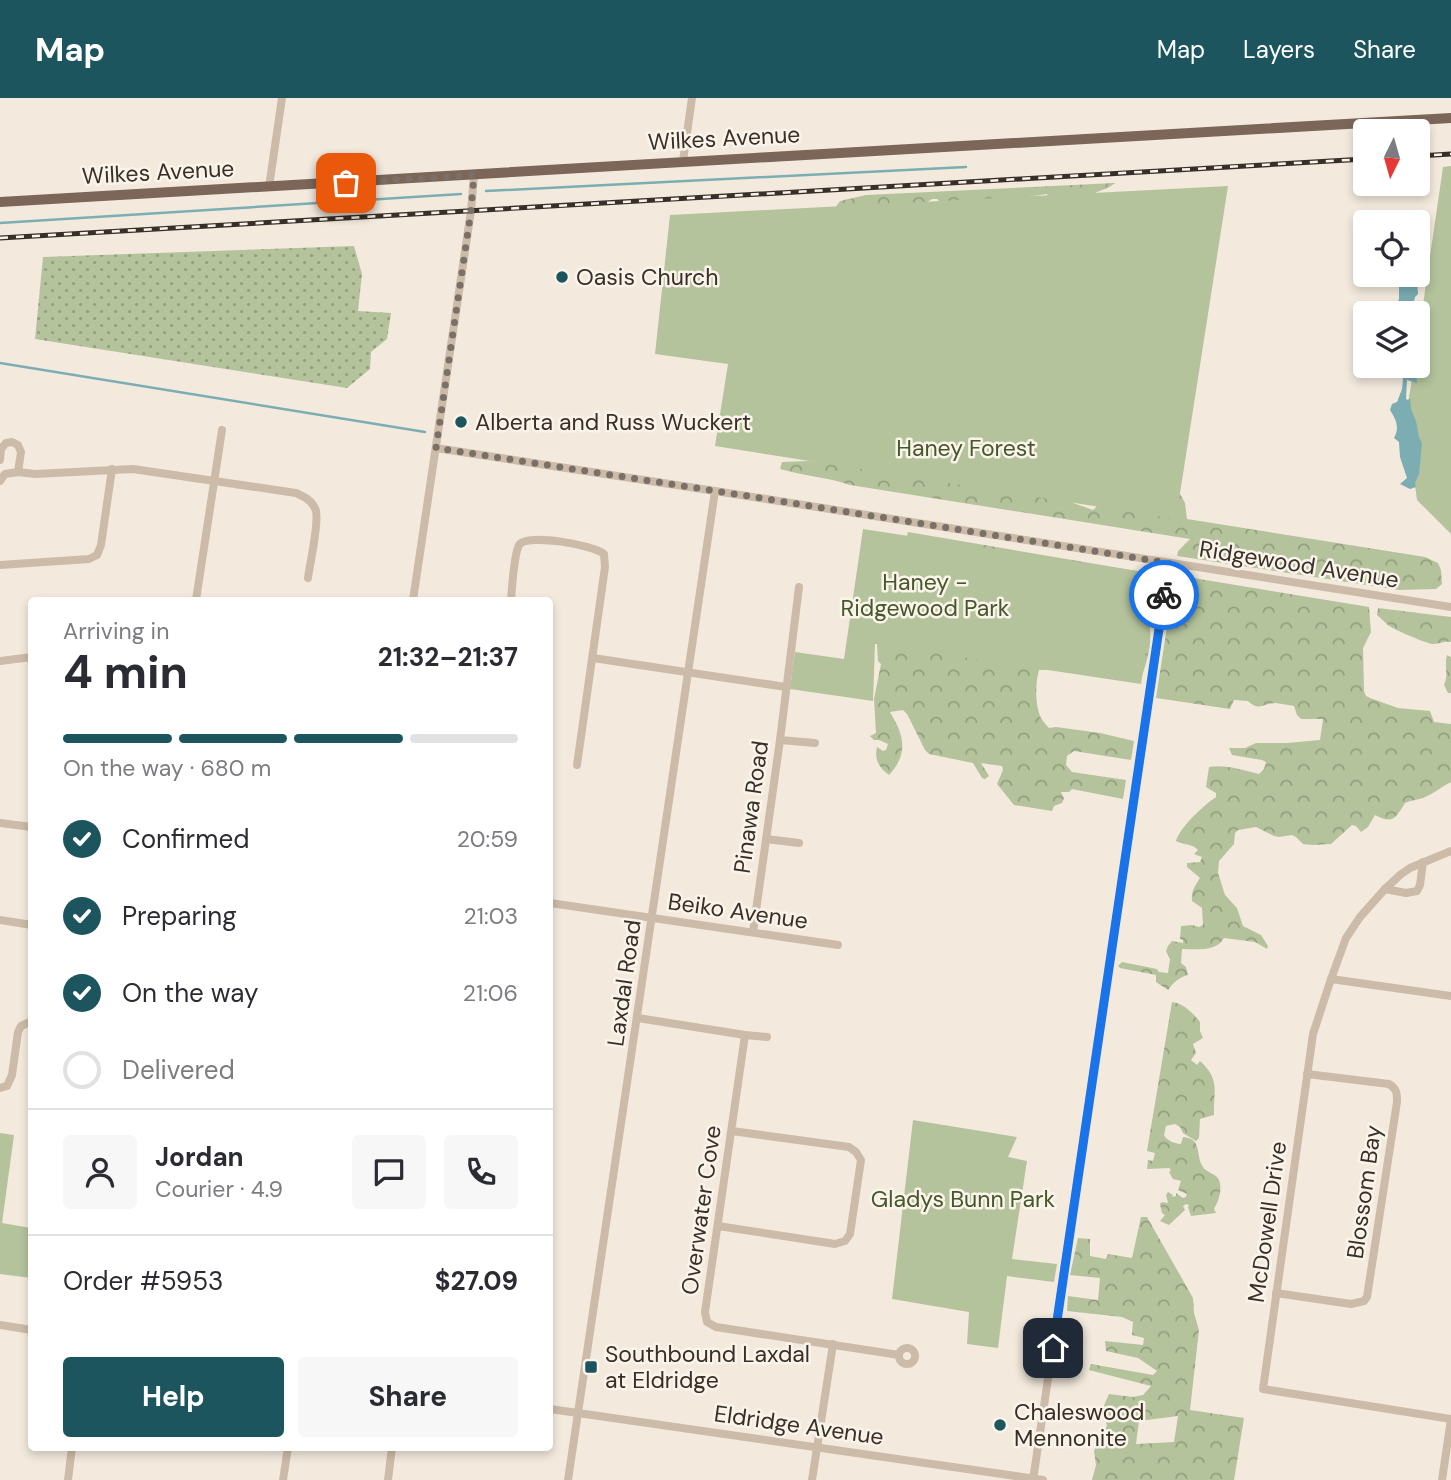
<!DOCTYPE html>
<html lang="en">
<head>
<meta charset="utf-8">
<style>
	:root { --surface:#fff; --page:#f7f7f7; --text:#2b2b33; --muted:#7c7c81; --line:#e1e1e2; --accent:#1c555d }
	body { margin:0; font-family:"DM Sans",sans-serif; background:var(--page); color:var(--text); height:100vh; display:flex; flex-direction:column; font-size:26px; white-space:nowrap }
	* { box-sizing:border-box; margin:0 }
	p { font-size:23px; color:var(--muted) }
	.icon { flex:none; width:38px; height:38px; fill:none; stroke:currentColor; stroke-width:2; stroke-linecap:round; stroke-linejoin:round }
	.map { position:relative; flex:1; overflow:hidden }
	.sheet { position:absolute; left:28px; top:499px; width:525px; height:854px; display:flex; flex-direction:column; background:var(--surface); border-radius:7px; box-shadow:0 4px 10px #0003 }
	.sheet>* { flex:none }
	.needle { width:46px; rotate:185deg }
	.controls { position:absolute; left:1353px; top:21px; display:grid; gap:14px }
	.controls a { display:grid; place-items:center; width:77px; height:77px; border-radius:7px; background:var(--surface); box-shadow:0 4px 10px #0003; font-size:35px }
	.pin { position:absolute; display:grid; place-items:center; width:60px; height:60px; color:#fff; margin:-30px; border-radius:14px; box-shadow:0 4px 10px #0006 }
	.courier { position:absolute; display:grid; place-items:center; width:70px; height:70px; margin:-35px; border:5px solid #1a73e8; border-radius:50%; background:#fff; color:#222; box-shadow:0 2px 9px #0007 }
	.overview em { font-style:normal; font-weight:700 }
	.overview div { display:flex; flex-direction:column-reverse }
	.overview { display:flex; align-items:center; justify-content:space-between; height:119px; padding:0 35px }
	h1 { font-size:46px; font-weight:700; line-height:52px }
	.bar { display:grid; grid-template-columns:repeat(4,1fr); gap:10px 7px; align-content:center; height:84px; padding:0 35px }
	.bar i { height:9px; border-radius:5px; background:var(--line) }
	.bar .selected { background:var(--accent) }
	.bar p { grid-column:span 4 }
	.line { display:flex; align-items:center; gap:18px; padding:0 35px; border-top:2px solid var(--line) }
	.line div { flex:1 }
	.round { display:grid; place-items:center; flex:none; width:74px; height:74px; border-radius:7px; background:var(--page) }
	ol { padding:0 35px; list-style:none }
	li { display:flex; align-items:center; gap:21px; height:77px }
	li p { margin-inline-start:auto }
	li .icon { padding:7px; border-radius:50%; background:var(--accent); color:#fff; stroke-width:4 }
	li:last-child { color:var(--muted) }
	li i { width:38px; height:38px; border:4px solid var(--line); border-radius:50% }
	.action { display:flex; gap:14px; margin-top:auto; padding:14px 35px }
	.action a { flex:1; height:80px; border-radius:7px; background:var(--accent); color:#fff; font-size:28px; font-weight:700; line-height:80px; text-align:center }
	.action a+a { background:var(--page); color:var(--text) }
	header { display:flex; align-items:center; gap:42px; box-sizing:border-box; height:98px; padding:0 35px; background:var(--accent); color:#fff }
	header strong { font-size:33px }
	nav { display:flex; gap:38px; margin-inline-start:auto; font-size:24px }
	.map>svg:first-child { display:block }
	.grass { fill:url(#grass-dots) }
	.forest { fill:url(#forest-crowns); fill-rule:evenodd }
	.green { fill:#b4c39c }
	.water { fill:#7badb2 }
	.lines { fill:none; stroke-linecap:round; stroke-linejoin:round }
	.stream { stroke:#7badb2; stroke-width:2.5 }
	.minor { stroke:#ccbba8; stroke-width:8 }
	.major { stroke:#7b6659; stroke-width:10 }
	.rail-casing { stroke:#392f29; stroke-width:5 }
	.rail { stroke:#fbf4ea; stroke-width:2.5; stroke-dasharray:8; stroke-linecap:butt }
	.done { stroke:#7a7068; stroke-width:7; stroke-dasharray:0 12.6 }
	.route { stroke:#1a73e8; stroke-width:9 }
	.poi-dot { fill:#1c555d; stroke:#fbf4ea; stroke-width:2.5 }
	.labels { text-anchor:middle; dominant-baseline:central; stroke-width:5; stroke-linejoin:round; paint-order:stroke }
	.street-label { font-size:23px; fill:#392f29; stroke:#fbf4ea }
	.poi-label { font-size:23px; fill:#392f29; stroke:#fbf4ea; text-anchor:start }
	.park-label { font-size:23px; fill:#46582b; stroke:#fbf4ea }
</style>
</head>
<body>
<header>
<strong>Map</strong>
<nav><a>Map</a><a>Layers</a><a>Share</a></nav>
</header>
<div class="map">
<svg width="1451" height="1382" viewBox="0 0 1451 1382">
	<defs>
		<pattern id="grass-dots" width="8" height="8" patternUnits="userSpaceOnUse" patternTransform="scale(1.75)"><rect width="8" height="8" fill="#b4c39c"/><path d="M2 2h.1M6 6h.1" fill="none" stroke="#939f7f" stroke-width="1.8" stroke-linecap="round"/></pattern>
		<pattern id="forest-crowns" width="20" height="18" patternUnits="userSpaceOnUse" patternTransform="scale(1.75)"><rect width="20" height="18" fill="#b4c39c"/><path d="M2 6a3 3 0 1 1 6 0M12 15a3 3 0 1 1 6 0" fill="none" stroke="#939f7f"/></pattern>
	</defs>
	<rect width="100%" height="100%" fill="#f3eadd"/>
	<path class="grass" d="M 354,148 L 362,176 L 358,213 L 391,215 L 387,241 L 371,254 L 370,271 L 347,290 L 35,241 L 43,159 Z"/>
	<g class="forest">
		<path d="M 1115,85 C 1105,94 1096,91 1089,100 L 1052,108 L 1047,96 L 1027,99 L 1065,402 L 1093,412 L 1098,407 L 1177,390 L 1185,405 L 1187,421 L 1425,459 L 1438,465 L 1441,472 L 1442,486 L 1436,491 L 1399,492 L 1177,458 L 1178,453 L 1190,441 L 850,387 C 827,379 803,378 780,371 L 782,364 L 809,363 L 828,365 L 944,108 L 937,101 L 932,101 L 923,107 L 835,110 L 840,103 L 866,97 Z"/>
		<path d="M 908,434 L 1143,474 C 1154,483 1156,497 1152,510 C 1151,513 1149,517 1148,520 C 1148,523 1150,528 1150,531 C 1152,548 1146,566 1141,581 L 1067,571 L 1039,572 C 1035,586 1035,607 1041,620 C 1042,622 1048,629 1049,630 L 1056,629 L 1100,635 L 1134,643 L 1131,662 L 1074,653 L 1067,658 L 1066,667 L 1072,674 L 1126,682 L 1123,701 L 1072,691 L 1069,694 L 1061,694 L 1064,700 L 1062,705 L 1054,708 L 1052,713 L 1014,707 L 997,686 L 1003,672 L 1002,668 L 981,665 L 989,678 L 985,681 L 982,680 L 973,665 L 929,656 L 925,652 L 907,616 L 903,612 L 890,614 C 904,637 909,655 889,677 C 879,670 874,661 877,649 L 883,653 L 886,652 L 888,646 L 879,642 L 874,642 L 870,638 L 876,635 L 874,601 L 881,566 L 878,563 L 877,547 L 886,503 L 893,496 Z"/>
		<path d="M 1175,477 L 1369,509 L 1371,534 L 1363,550 L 1364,593 L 1366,598 L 1370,600 L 1398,610 L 1430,613 L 1434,624 L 1451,626 L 1451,684 C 1441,689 1433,696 1423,700 C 1417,702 1411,702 1405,705 C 1396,719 1394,727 1375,717 L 1368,729 L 1361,734 L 1356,728 L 1352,727 L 1331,746 L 1313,747 L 1303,746 L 1296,739 L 1292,737 L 1279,739 L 1274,738 L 1256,729 L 1238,732 L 1235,735 L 1234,746 L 1219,763 L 1218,775 L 1225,797 L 1237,810 L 1243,828 L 1261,837 L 1268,848 L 1267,851 L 1255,844 L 1224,840 C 1216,854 1198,851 1182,851 L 1181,865 L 1186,869 L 1188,877 C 1179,879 1173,885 1168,892 L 1156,884 L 1156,877 L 1120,870 L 1118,868 L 1122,864 L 1157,871 L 1159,874 L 1168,875 L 1170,861 L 1166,853 L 1168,848 L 1172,843 L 1183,845 L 1183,842 L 1180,841 L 1181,828 L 1192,827 L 1199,829 L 1203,827 L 1202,810 L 1192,803 C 1191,793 1195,788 1200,780 L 1187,769 L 1187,765 L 1200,764 L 1202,759 L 1194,756 L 1198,752 C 1192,745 1183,747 1176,743 C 1180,729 1204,707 1216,699 L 1216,695 L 1206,689 L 1209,669 C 1225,666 1243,672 1259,676 L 1264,671 L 1266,664 L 1262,662 L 1232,657 L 1229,650 L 1245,650 L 1256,645 L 1287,645 L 1320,642 L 1323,621 L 1301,621 L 1297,617 L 1294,608 C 1288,607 1282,606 1276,605 C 1263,605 1259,614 1248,603 L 1234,602 L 1230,611 L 1156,600 Z"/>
		<path d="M 1378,510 L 1451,519 L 1451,544 C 1444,543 1440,546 1434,546 C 1429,547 1396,532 1391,529 C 1386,526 1382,521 1377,517 Z"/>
		<path d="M 1447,557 L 1451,559 L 1451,595 L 1448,595 L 1444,587 C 1449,577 1444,568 1447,557 Z"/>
		<path d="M 1172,904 C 1183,905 1194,916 1200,924 L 1200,933 L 1203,940 L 1193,946 L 1196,955 L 1191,962 L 1197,967 L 1200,963 C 1221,982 1213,994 1214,1017 L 1200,1021 L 1199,1040 L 1196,1043 L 1183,1035 L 1180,1029 L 1175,1026 L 1166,1028 L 1164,1037 C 1166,1042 1175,1046 1181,1046 L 1183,1039 C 1203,1040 1195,1058 1203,1069 C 1206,1074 1213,1075 1217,1079 C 1224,1087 1219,1103 1214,1111 L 1216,1115 L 1191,1118 L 1188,1109 L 1189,1107 L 1186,1106 L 1183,1108 L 1185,1112 L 1169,1127 L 1160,1123 L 1165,1117 L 1162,1115 L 1160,1106 L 1162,1104 L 1168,1105 L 1166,1097 L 1168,1094 L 1173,1097 L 1172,1099 L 1176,1098 L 1176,1095 L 1183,1100 L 1186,1099 L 1187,1096 L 1178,1092 L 1181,1083 L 1173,1081 L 1169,1074 L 1171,1072 L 1169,1070 L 1147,1071 L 1148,1062 L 1153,1063 L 1155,1055 L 1147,1053 Z"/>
		<path d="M 1141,1119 L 1147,1119 L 1193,1200 L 1194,1215 L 1199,1232 L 1190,1312 L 1244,1320 L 1234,1382 L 1092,1382 L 1096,1367 L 1094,1353 L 1101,1337 L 1107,1328 L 1103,1310 L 1109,1296 L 1133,1299 L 1143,1297 L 1151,1288 L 1089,1272 L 1091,1266 L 1153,1277 L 1157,1273 L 1138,1260 L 1106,1253 L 1105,1243 L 1143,1247 L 1144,1240 L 1132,1237 L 1133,1224 L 1122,1219 L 1067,1213 L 1068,1198 L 1098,1202 L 1100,1180 L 1070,1177 L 1078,1140 L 1090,1141 L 1090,1158 L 1106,1161 L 1108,1156 L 1132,1160 ZM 1178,1318 L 1174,1344 L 1136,1346 L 1139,1323 Z"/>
	</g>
	<g class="green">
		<path d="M 1451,68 L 1451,436 L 1417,402 L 1406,318 L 1414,268 L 1418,268 L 1418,241 L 1443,69 Z"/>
		<path d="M 1228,88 L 1176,421 L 715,348 L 728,266 L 655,256 L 670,117 Z"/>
		<path d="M 863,431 L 1157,476 L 1141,586 L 875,546 L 873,603 L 790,591 L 795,554 L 844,561 Z"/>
		<path d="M 913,1022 L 1017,1039 L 1008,1059 L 1027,1063 L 1012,1161 L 1057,1166 L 1054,1184 L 1007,1178 L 998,1250 L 967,1246 L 969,1214 L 892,1201 Z"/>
		<path d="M 0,1035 L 14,1037 L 2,1125 L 31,1130 L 31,1180 L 0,1176 Z"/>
	</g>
	<g class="water">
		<path d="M 1400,177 L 1417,181 L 1418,196 L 1415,199 L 1411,215 L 1392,215 L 1399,201 L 1399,188 L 1402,181 Z"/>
		<path d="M 1392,268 L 1415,268 C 1414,276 1417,278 1417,285 L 1407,282 L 1406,301 L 1408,302 L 1410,300 L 1411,311 L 1416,323 L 1419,339 L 1422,345 L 1419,376 L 1415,385 L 1416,389 L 1410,391 L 1400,386 L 1407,380 L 1400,359 L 1399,344 L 1394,340 C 1400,330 1396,321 1390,312 L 1392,306 L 1397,304 L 1402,291 L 1403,281 L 1400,277 L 1389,273 Z"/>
	</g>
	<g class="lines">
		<g class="stream">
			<path d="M 486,93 L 966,69"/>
			<path d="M 0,125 L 461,96"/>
			<path d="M 0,265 L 425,334"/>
		</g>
		<g class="minor">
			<path d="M 683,63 L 692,0"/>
			<path d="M 269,89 L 282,0"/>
			<path d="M 436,350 L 715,393 L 1451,509"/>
			<path d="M 0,362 L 1,351 L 6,345 L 12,344 L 18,347 L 21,354 L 18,374"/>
			<path d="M 0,383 L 5,376 L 18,374 L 35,376 L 133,371 L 296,395 C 305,399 313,403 316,413 C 319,427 310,464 308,480"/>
			<path d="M 0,467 L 89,461 L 97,457 L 101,447 L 112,371"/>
			<path d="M 196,502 L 222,332"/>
			<path d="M 413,502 L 471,113 L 474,77"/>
			<path d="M 511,502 C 512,490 514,456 519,447 C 527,435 594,447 604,456 L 605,469 L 577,667"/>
			<path d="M 593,560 L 786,589"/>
			<path d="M 0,563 L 32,559"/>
			<path d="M 780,642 L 815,645"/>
			<path d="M 0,725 L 32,729"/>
			<path d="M 766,741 L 799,745"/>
			<path d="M 1385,791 L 1406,795 L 1417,793 L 1420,787 L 1423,764"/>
			<path d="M 550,805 L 838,847"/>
			<path d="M 0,822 L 32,827"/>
			<path d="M 753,834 L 780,642 L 799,489"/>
			<path d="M 1331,881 L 1451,898"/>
			<path d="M 638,920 L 745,937 L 767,939"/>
			<path d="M 745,937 L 705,1214 L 707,1224 L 716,1229 L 899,1257"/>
			<path d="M 0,990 L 7,988 L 12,977 L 18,934 L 21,928 L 32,923"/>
			<path d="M 718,1128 L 835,1146 L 845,1143 L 850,1136 L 861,1062 L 856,1054 L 849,1049 L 732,1033"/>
			<path d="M 1276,1195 L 1351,1206 L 1364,1203 L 1367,1199 L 1397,1004 C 1397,995 1397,991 1389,986 L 1307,976"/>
			<path d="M 0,1227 L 32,1232"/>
			<circle cx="907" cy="1258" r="8"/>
			<path d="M 550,1311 L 1043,1382"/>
			<path d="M 1451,1321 L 1263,1291 L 1313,936 L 1331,881 L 1346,840 L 1360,819 L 1385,791 L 1400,777 L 1410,770 L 1451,753"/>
			<path d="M 68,1382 L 72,1349"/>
			<path d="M 283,1382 L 288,1349"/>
			<path d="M 388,1382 L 392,1349"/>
			<path d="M 568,1382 L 715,393"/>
			<path d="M 812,1382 L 833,1246"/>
			<path d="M 1033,1382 L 1169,465"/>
			<path d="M 1442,1382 L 1451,1321"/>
		</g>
		<path class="major" d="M 0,104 C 484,77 967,46 1451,20"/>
		<defs>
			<g id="rail">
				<path d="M 1418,58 L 1451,56"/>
				<path d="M 0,140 L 1365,61"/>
			</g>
		</defs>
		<use href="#rail" class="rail-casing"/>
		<use href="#rail" class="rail"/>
	</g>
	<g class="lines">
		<path class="done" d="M 346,85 L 474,77 L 471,113 L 436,350 L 716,393 L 1169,465 L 1164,497"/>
		<path class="route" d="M 1053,1250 L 1164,497"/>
	</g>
	<g class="poi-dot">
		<circle cx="562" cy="179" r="7"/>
		<circle cx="461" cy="324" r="7"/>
		<rect x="584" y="1262" width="14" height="14" rx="3.5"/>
		<circle cx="1000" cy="1327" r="7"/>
	</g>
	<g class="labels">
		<g class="street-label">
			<text transform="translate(724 40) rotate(-3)">Wilkes Avenue</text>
			<text transform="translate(158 74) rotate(-3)">Wilkes Avenue</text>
			<text transform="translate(1299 466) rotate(9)">Ridgewood Avenue</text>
			<text transform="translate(751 709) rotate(-82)">Pinawa Road</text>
			<text transform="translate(738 813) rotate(8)">Beiko Avenue</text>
			<text transform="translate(624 885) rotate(-82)">Laxdal Road</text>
			<text transform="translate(1364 1094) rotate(-82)">Blossom Bay</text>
			<text transform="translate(701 1112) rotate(-82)">Overwater Cove</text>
			<text transform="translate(1267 1124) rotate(-82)">McDowell Drive</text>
			<text transform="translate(799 1327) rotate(8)">Eldridge Avenue</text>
		</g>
		<g class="poi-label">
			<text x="576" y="179">Oasis Church</text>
			<text x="475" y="324">Alberta and Russ Wuckert</text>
			<text x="605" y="1256">Southbound Laxdal<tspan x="605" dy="26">at Eldridge</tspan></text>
			<text x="1014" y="1314">Chaleswood<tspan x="1014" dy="26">Mennonite</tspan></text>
		</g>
		<g class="park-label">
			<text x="966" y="350">Haney Forest</text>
			<text x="925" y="484">Haney -<tspan x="925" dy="26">Ridgewood Park</tspan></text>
			<text x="963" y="1101">Gladys Bunn Park</text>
		</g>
	</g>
</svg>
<div class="controls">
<a><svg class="needle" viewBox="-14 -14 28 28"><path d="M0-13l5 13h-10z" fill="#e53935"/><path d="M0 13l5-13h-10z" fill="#7c7c81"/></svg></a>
<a><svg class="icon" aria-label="locate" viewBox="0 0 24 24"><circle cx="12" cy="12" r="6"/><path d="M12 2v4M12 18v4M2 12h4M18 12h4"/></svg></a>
<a><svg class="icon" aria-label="layers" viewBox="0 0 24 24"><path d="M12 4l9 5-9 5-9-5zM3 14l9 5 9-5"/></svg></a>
</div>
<div class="pin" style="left:346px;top:85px;background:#ea580c"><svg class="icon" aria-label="bag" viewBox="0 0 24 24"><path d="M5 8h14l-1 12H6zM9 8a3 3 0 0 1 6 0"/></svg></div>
<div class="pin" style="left:1053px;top:1250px;background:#1f2937"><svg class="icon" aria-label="home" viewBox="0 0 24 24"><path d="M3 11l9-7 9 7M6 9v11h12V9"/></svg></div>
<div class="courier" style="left:1164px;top:497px"><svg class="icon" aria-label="bike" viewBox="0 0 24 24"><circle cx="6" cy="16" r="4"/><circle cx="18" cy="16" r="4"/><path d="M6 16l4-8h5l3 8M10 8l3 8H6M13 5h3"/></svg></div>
<section class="sheet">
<div class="overview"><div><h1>4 min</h1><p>Arriving in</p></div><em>21:32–21:37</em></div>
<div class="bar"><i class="selected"></i><i class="selected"></i><i class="selected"></i><i></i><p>On the way · 680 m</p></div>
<ol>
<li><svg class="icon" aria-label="check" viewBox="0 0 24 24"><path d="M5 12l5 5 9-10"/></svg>Confirmed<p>20:59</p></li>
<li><svg class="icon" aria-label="check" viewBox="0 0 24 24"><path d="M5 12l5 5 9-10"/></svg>Preparing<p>21:03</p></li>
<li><svg class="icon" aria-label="check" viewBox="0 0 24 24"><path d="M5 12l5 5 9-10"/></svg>On the way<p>21:06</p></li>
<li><i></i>Delivered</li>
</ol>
<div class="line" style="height:126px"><a class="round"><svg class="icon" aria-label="person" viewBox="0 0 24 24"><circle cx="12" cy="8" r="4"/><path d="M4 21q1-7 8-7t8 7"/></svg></a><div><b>Jordan</b><p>Courier · 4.9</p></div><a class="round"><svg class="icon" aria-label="chat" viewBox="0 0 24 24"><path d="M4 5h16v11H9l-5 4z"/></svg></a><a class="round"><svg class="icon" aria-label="phone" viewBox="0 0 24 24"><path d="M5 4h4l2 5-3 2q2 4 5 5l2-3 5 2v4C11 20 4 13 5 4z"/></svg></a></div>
<div class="line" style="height:91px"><div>Order #5953</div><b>$27.09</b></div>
<div class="action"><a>Help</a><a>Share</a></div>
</section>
</div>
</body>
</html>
